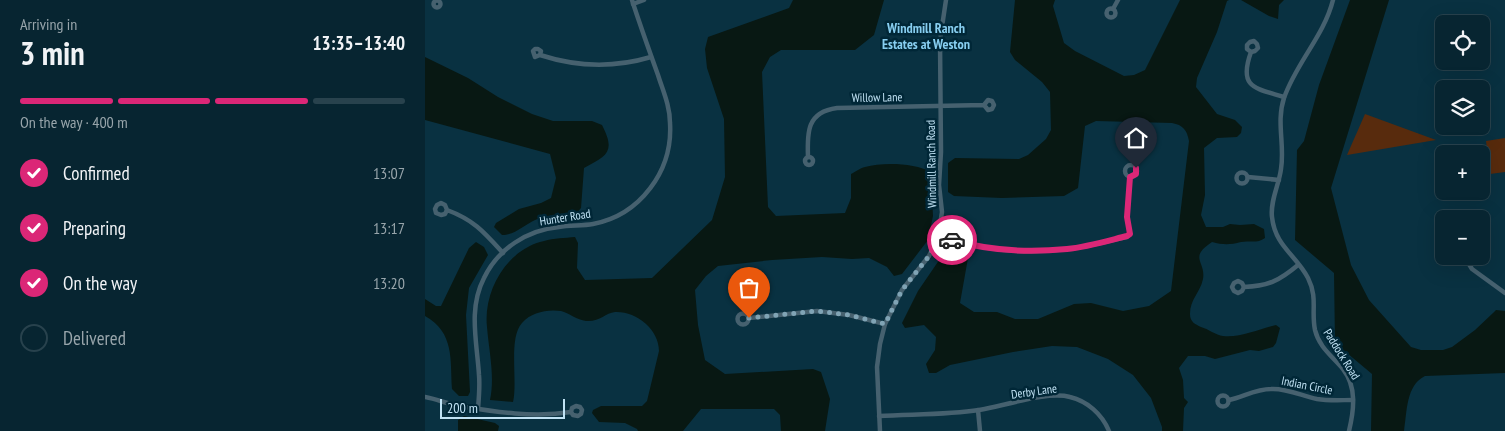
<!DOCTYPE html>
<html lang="en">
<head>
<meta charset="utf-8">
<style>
	:root { --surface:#072531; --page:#102d39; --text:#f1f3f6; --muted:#98a5ab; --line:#28424d; --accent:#db2777 }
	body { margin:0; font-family:"PT Sans Narrow",sans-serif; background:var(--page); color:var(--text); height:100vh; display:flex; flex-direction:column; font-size:19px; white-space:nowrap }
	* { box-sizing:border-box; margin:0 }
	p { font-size:16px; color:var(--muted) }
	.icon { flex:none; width:28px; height:28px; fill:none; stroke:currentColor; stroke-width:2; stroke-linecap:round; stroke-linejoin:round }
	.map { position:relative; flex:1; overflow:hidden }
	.panel { display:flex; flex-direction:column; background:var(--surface); width:425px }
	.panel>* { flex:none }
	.buttons { position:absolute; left:1010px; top:15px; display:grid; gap:10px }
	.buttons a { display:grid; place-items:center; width:55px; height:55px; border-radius:8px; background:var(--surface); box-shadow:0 5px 20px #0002,0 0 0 1px var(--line); font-size:25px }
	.scale { position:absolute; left:15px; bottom:12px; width:125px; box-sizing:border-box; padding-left:5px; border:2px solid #c0e2f4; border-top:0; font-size:14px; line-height:18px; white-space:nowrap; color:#c0e2f4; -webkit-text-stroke:4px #002737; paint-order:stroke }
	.pin { position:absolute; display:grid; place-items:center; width:42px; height:42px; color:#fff; margin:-51px -21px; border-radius:50% 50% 50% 0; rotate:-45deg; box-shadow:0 0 5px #0007 }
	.pin .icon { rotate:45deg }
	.courier { position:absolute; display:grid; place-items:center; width:50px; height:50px; margin:-25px; border:4px solid #db2777; border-radius:50%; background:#fff; color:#222; box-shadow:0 1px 6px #0007 }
	.headline em { font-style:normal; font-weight:700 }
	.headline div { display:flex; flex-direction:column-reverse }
	.headline { display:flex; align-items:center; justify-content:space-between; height:85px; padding:0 20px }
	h1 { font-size:32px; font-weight:700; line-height:38px }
	.bar { display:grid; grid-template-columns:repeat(4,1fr); gap:8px 5px; align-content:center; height:60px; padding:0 20px }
	.bar i { height:6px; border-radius:4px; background:var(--line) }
	.bar .selected { background:var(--accent) }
	.bar p { grid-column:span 4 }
	ol { padding:0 20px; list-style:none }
	li { display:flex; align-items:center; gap:15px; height:55px }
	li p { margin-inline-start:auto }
	li .icon { padding:5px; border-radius:50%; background:var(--accent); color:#fff; stroke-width:4 }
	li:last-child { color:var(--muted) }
	li i { width:28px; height:28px; border:2px solid var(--line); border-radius:50% }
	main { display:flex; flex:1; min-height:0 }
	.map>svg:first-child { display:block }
	.green { fill:#582b0d }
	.water { fill:#081813 }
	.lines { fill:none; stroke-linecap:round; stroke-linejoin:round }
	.minor { stroke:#46616f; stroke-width:4.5 }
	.done { stroke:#80a4b5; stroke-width:5; stroke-dasharray:0 9 }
	.route { stroke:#db2777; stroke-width:6 }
	.labels { text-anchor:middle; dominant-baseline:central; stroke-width:5; stroke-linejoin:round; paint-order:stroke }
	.street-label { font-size:12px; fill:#c0e2f4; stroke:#002737 }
	.neighbourhood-label { font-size:14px; font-weight:bold; fill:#87cef0; stroke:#002737 }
</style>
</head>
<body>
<main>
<section class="panel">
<div class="headline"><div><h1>3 min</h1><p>Arriving in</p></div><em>13:35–13:40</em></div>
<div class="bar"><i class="selected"></i><i class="selected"></i><i class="selected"></i><i></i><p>On the way · 400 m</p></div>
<ol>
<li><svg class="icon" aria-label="check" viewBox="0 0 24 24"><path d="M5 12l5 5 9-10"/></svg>Confirmed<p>13:07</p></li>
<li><svg class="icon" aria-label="check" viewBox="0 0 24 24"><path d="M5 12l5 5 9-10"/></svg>Preparing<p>13:17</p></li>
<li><svg class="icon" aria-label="check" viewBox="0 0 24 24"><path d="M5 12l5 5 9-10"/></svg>On the way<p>13:20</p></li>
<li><i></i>Delivered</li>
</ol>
</section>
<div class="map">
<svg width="1080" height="431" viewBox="0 0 1080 431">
	<rect width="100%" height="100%" fill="#093141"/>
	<g class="green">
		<path d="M 940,114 L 1011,140 L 922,155 Z"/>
		<path d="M 1080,138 L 1080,172 L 1065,174 L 1061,141 Z"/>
	</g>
	<g class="water">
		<path d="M 368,0 L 459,0 L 449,35 L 430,50 L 356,50 L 345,57 L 337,72 L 343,207 L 351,216 L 420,213 L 426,198 L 426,174 C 430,172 435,168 440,167 C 458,162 490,163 506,172 L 508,216 L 503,240 L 477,274 L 469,276 L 462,267 L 444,258 L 427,259 L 397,257 L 347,260 L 293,266 L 281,276 L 270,290 L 273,325 L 280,360 L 300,374 L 388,369 L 396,372 L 405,399 L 400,431 L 356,431 L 355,415 L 349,409 L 276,409 L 258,431 L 213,431 L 212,429 L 200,423 L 174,422 L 167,413 L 168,410 L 176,406 L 217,406 L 222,401 L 234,351 C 234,329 211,311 190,312 C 180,313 175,322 161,321 C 152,320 144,313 136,311 C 123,309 106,312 97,323 C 83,338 93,381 88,402 L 65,400 C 70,376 64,352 62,327 C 58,291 82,249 119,241 C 129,238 140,238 150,237 L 153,243 L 152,268 L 160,280 L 227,278 L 287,220 L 300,177 L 299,119 L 282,68 L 280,49 L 283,37 L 364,8 Z"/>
		<path d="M 590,0 L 630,0 L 628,6 L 639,43 L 650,51 L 699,76 L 709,75 L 720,70 L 755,0 L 804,0 L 802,1 L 792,32 L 772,78 L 771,87 L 792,114 L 810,120 L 817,127 L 816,133 L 812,137 L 792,138 L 779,148 L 780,195 L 776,215 L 781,227 L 798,227 L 805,224 L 815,225 L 829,224 L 839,229 L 840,238 C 832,244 824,240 816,242 C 805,245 798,245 787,242 C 763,258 781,261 778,279 C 775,293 765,299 765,314 C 765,322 770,324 776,327 C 783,329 791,335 798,336 C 815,338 834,329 851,325 L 855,328 L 851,343 L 848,347 L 834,351 L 825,350 L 790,359 L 780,356 L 763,356 L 754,368 L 758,380 L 759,398 L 763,402 L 759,408 L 758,431 L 737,431 L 737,427 L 726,398 L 708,375 L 683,359 L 652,347 L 627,346 L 588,352 L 525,365 L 511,373 L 504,373 L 501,364 L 510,350 L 511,337 L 499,325 L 480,328 L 477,323 L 493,291 L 519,253 L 523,251 L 543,258 L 535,303 L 549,312 L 572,312 L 590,319 L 613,319 L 649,304 L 666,303 L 698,311 L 724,306 L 746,291 L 764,141 C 762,130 758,125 747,123 L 671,121 L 660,126 L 653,188 L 639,196 L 577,198 L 529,196 L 523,192 L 523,163 L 530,158 L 594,159 L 603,155 L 621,139 L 626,130 L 625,92 L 617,82 L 590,60 L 585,52 Z"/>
		<path d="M 816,0 L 859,0 L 854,5 L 853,19 L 844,16 Z"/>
		<path d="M 925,0 L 964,0 L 906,188 L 926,265 L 944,300 L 986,347 L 996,350 L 1018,350 L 1027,347 L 1050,330 L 1068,313 L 1071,310 L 1080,311 L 1080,373 L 1000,376 C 981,385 982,412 979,431 L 946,431 L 947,374 L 910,343 L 909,273 L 870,240 L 872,150 L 879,141 L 894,85 Z"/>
		<path d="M 0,57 L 43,78 L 73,97 L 107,114 L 128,121 L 167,121 L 177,125 C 191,152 182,156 159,168 L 156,208 L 150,215 C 137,214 122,215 110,220 C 99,225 90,235 77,235 L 69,227 L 71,223 L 94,209 L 116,203 L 126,198 L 131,178 L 125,154 L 0,120 Z"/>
		<path d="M 51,242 L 59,247 L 63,255 L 44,288 L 41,315 L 45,392 L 43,396 L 34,396 L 27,389 C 25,360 30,333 0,316 L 0,299 L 11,306 L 16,306 L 44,248 Z"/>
		<path d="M 39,416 L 70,423 L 74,426 L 73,431 L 33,431 L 33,420 Z"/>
	</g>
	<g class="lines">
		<g class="minor">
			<path d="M 908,0 C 899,36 871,63 859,98 C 851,122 860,145 856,169 C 854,185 845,201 847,217 C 850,246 871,255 883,278 C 893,298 886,311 890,330 C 894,347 907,356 918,369 C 932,387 929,410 924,431"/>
			<circle cx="12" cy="4" r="3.5"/>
			<path d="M 208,4 L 219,0"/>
			<circle cx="686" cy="13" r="4.5"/>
			<path d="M 688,9 L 693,0"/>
			<path d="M 826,52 L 822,49 L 822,45 L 825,42 L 829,41 L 832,44 L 833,48 L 830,51 L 826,52 C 813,88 830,88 859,97"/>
			<path d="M 115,55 L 116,51 L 113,49 L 110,49 L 108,51 L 110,57 L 115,55 C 152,67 189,68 226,57"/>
			<circle cx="384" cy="161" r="4"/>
			<path d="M 383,157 C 382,132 382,112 412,108 L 559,105 L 563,100 L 567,101 L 569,105 L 567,109 L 563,110 L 559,105"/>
			<circle cx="706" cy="171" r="6"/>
			<circle cx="817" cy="178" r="5.5"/>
			<path d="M 823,177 L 854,180"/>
			<path d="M 22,210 L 20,214 L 16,215 L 11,213 L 10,209 L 12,205 L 16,203 L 20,205 L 22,210 C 49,220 59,232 78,253"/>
			<path d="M 513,237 C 558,249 595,255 642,249 C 662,247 682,241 702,237 L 705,234 L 702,217 L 705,177"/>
			<path d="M 1039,256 L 1047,269 L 1080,293"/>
			<path d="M 819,287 L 817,283 L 813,281 L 809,283 L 807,287 L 809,291 L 813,293 L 817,291 L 819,287 C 843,286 854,281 873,265"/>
			<circle cx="318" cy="319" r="5.5"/>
			<path d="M 324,318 L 392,311 L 424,315 L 460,324"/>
			<circle cx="798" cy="401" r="5.5"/>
			<path d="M 0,397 C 12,399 22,404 34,406 C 71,412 109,418 146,412 L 147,408 L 151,406 L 155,407 L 157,410 L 156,414 L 153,416 L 148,415 L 146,412"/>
			<path d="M 804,400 C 818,397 831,389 846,389 C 862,388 877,396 892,399 C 904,401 916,400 928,400"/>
			<path d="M 53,409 C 54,397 55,386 54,375 C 52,342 43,309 59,278 C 73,249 102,230 134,227 C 145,225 157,226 168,224 C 215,215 248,171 245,123 C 245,106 238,91 233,75 C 224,50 215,25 207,0"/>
			<path d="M 553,410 L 555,431"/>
			<path d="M 454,416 C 487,414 522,415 554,410 C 579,406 622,391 645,397 C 662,401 677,414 684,431"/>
			<path d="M 455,431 L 452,367 L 455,344 L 460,324 L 477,290 L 504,256 L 513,237 L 517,212 L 514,185 L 516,152 L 515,40 L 521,0"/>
		</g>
	</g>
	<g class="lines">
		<path class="done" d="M 324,318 L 392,311 L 424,315 L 460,324 L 477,290 L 504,256 L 513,236 L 527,240"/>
		<path class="route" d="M 527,240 C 565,251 602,253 642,249 C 662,247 682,241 702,236 L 705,234 L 702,217 L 705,177 L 711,174 L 711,168"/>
	</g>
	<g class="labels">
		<g class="street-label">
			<text transform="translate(452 97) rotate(-1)">Willow Lane</text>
			<text transform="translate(506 164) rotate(-91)">Windmill Ranch Road</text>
			<text transform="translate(140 217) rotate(-9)">Hunter Road</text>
			<text transform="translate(917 354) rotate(58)">Paddock Road</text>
			<text transform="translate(882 385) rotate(11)">Indian Circle</text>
			<text transform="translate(609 391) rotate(-8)">Derby Lane</text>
		</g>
		<g class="neighbourhood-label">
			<text x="501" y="28">Windmill Ranch<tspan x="501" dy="16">Estates at Weston</tspan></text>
		</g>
	</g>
</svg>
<div class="buttons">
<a><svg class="icon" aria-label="locate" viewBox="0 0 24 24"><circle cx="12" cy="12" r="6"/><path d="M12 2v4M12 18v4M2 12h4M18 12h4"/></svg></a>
<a><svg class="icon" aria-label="layers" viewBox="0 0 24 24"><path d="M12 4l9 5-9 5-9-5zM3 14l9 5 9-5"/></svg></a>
<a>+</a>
<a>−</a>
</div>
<div class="scale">200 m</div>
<div class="pin" style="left:324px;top:318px;background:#ea580c"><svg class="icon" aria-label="bag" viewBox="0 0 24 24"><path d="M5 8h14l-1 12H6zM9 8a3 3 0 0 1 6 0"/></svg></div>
<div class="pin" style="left:711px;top:168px;background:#1f2937"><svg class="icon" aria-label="home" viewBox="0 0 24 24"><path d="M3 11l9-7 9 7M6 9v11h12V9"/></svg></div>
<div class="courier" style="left:527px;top:240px"><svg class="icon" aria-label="car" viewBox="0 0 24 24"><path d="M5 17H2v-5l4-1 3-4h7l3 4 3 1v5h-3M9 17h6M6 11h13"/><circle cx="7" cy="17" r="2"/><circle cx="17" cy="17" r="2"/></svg></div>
</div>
</main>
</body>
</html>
